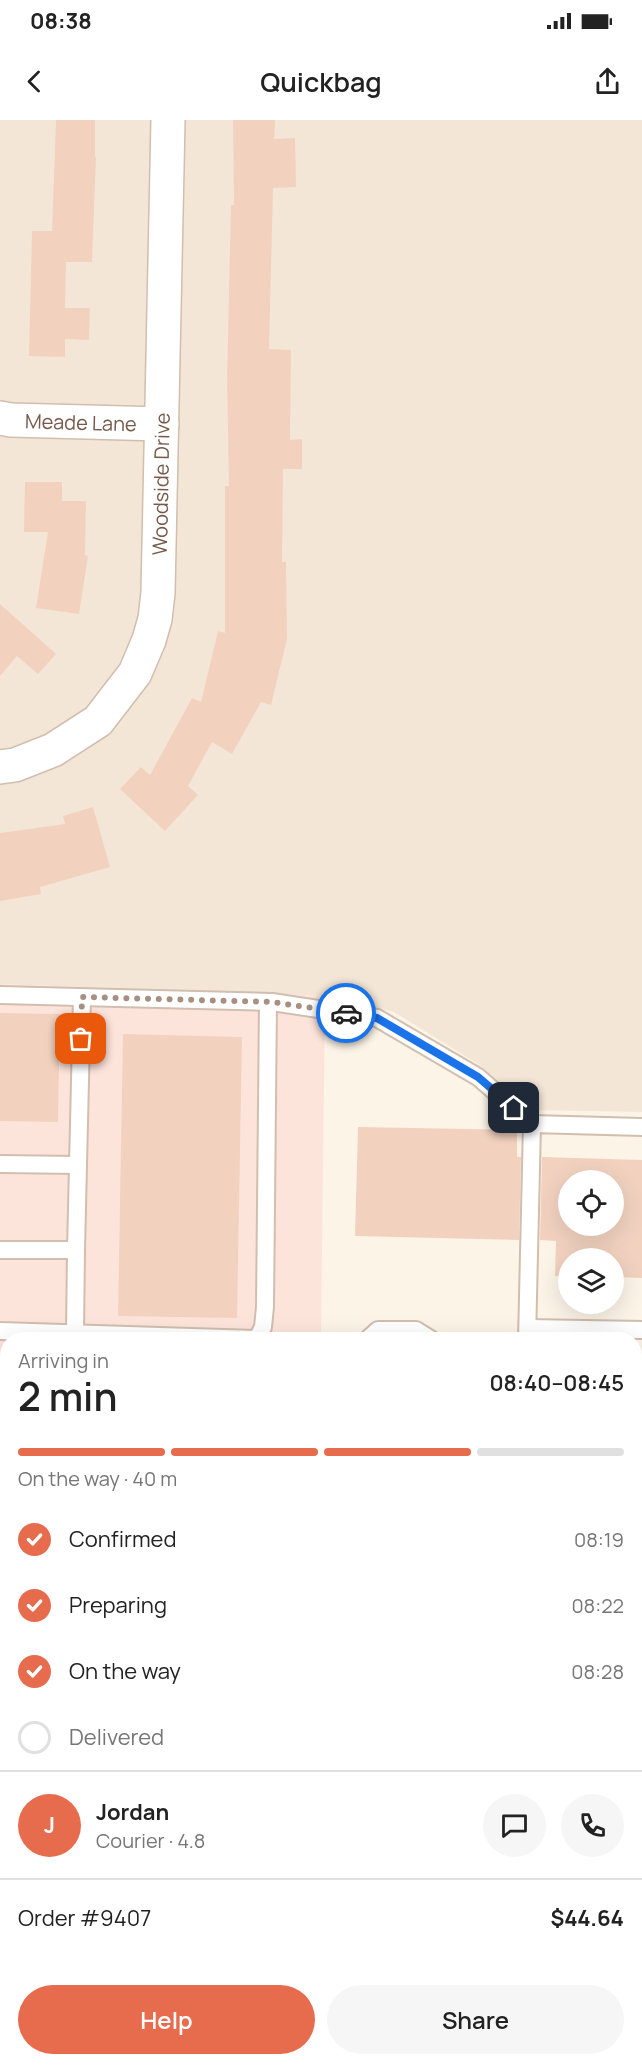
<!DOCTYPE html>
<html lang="en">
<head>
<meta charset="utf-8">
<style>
	:root { --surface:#fff; --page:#f6f6f6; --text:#222; --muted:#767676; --line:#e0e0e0; --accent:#e66c4d }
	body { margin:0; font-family:Manrope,sans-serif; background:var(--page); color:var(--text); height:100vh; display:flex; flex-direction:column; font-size:22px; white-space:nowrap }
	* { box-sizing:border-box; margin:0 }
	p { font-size:20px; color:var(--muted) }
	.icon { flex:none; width:33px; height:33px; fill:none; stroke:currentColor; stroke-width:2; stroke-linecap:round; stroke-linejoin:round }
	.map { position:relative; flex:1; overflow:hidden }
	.drawer { position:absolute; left:0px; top:1212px; width:642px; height:734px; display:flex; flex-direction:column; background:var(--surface); border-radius:24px 24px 0 0; box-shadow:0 6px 24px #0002 }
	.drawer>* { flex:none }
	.controls { position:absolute; left:558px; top:1050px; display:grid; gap:12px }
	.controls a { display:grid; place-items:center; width:66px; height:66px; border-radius:50%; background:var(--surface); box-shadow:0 6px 24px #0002; font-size:30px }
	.pin { position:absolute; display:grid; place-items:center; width:51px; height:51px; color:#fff; margin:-26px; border-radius:12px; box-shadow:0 3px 9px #0006 }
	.courier { position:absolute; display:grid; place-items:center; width:60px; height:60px; margin:-30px; border:4px solid #1a73e8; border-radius:50%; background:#fff; color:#222; box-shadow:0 2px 8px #0007 }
	.headline em { font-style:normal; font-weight:600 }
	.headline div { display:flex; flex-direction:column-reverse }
	.headline { display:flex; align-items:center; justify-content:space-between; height:102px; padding:0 18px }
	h1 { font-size:39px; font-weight:600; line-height:45px }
	.bar { display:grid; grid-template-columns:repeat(4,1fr); gap:9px 6px; align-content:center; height:72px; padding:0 18px }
	.bar i { height:8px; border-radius:4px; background:var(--line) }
	.bar .current { background:var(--accent) }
	.bar p { grid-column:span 4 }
	.line { display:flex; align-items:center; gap:15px; padding:0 18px; border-top:2px solid var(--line) }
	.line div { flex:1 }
	.round { display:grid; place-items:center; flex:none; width:63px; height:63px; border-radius:32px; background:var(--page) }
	ol { padding:0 18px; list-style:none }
	li { display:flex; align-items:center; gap:18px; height:66px }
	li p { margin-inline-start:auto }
	li .icon { padding:6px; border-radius:50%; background:var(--accent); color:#fff; stroke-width:4 }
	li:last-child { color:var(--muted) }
	li i { width:33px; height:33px; border:3px solid var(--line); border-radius:50% }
	.action { display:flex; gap:12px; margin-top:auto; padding:12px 18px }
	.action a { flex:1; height:69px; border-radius:36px; background:var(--accent); color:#fff; font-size:24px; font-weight:600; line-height:69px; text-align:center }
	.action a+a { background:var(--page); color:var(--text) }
	.status { display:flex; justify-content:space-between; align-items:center; height:42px; padding:0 30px; background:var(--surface); direction:ltr }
	.status svg { height:16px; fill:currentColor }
	header { display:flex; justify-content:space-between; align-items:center; height:78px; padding:0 18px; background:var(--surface); font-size:27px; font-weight:600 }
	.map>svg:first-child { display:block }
	.residential { fill:#f4e6d6 }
	.commercial { fill:#fde4db }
	.building { fill:#f2d2bf; fill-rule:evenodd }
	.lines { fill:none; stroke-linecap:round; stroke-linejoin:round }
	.lane-casing { stroke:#d1beaf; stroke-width:20 }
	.street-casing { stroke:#d1beaf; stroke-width:36 }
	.primary-casing { stroke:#d9d1cd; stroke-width:36 }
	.lane { stroke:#fff; stroke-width:16 }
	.street { stroke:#fff; stroke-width:33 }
	.primary { stroke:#fbd7a0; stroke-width:33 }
	.done { stroke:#a69082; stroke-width:6; stroke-dasharray:0 10.8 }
	.route { stroke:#1a73e8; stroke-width:8 }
	.labels { text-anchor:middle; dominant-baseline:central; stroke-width:6; stroke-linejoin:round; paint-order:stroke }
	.street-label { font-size:20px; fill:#775a4b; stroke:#fff8ee }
</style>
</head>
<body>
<div class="status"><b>08:38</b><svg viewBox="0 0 49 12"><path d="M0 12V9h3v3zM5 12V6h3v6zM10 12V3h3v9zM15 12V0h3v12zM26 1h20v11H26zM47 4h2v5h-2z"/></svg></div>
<header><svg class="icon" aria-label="back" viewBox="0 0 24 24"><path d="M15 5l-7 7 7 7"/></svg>Quickbag<svg class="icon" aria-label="share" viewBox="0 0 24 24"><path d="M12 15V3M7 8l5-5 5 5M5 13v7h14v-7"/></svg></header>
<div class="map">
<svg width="642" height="1945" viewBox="0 0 642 1945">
	<rect width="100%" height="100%" fill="#fcf4e7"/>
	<g class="residential">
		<path d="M 0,0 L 642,0 L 642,992 L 532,990 L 478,944 L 394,892 L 325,876 L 0,864 Z"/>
		<path d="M 0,1600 L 8,1603 L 8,1938 L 607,1938 L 607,1945 L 0,1945 Z"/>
	</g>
	<g class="commercial">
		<path d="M 0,864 L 325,876 L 321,1219 L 8,1220 L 7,1586 L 0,1583 Z"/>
		<path d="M 635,1790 L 642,1792 L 642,1945 L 607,1945 L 607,1938 L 634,1938 Z"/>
	</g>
	<g class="building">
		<path d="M 56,0 L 95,0 L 95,37 L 96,37 L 92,142 L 66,142 L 65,188 L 90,188 L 89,220 L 65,219 L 65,237 L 29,236 L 32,111 L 52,111 Z"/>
		<path d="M 233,0 L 275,0 L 274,19 L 295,18 L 296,67 L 273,68 L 269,229 L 291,230 L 290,320 L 302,319 L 302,349 L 283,349 L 282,442 L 286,442 L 287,519 L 271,585 L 261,582 L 232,634 L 212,622 L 188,666 L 198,675 L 165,711 L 120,669 L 141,647 L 150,655 L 192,578 L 201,582 L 218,511 L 225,513 L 225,366 L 229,366 L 227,259 L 231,85 L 234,85 Z"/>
		<path d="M 25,362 L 62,362 L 62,381 L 86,381 L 85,435 L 88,436 L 79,494 L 36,488 L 48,412 L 24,412 Z"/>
		<path d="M 0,484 L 56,534 L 38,554 L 17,536 L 0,556 Z"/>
		<path d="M 93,687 L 110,747 L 40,767 L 41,774 L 0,781 L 0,713 L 65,704 L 63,696 Z"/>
		<path d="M 0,893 L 60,894 L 58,1002 L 0,1001 Z"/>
		<path d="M 123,914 L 242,917 L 237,1198 L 118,1196 Z"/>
		<path d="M 358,1007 L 517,1010 L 517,1037 L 521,1037 L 519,1120 L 355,1116 Z"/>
		<path d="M 542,1037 L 642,1040 L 642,1158 L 614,1157 L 614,1138 L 568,1138 L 568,1156 L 555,1156 L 556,1121 L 540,1120 ZM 568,1060 L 614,1060 L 614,1106 L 568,1106 Z"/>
	</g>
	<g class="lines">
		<defs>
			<g id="lane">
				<path d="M 0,875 L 272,882 L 377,898 L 478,957 L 532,1004"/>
				<path d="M 0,1044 L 78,1045 L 82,877"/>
				<path d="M 0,1130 L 76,1130 L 78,1045"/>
				<path d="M 528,1208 L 642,1210"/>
				<path d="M 0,1211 L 257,1219 L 263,1207 L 265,1187 L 268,882"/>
				<path d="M 75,1213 L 76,1130"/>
				<path d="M 367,1220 L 378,1210 L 416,1210 L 432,1220"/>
				<path d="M 527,1220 L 532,1004 L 642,1007"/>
				<path d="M 634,1426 L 642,1426"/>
				<path d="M 634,1612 L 642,1612"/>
			</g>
			<g id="street">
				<path id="s1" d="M 0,298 L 11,300 L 162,304"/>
				<path id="s2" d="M 0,647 L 15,645 L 53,630 L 98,601 L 135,553 L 149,520 L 155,499 L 158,473 L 168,0"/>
				<path d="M 0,1872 L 8,1877"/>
				<path d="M 0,1937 L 8,1932"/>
			</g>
			<g id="primary">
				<path d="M 0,1591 L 8,1594"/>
				<path d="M 634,1783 L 642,1785"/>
			</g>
		</defs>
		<use href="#lane" class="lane-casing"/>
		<use href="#street" class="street-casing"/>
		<use href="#primary" class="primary-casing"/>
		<use href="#lane" class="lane"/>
		<use href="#street" class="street"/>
		<use href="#primary" class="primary"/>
	</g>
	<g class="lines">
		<path class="done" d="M 81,919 L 82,877 L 272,882 L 346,893"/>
		<path class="route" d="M 346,893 L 377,898 L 478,957 L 514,988"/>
	</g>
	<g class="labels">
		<g class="street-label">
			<text stroke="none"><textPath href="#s1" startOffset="81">Meade Lane</textPath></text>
			<text stroke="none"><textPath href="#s2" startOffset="363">Woodside Drive</textPath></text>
		</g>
	</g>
</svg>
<div class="controls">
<a><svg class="icon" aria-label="locate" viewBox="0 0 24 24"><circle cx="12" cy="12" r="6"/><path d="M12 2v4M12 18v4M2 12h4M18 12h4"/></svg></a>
<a><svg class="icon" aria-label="layers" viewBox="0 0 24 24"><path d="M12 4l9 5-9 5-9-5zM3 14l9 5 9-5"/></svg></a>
</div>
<div class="pin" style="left:81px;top:919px;background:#ea580c"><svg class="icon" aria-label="bag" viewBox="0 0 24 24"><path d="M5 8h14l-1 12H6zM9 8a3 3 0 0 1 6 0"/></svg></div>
<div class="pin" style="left:514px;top:988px;background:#1f2937"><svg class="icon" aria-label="home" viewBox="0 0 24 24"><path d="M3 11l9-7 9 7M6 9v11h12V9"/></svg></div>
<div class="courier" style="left:346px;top:893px"><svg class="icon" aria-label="car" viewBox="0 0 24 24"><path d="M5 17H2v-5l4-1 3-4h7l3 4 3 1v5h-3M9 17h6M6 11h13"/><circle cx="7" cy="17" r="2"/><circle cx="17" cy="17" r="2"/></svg></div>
<section class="drawer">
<div class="headline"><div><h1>2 min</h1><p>Arriving in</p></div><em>08:40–08:45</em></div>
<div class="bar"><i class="current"></i><i class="current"></i><i class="current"></i><i></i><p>On the way · 40 m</p></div>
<ol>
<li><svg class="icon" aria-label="check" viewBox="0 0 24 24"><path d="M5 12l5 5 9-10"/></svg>Confirmed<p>08:19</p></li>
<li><svg class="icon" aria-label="check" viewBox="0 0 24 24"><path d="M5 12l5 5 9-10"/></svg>Preparing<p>08:22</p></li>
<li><svg class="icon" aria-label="check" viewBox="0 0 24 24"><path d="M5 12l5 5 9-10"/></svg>On the way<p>08:28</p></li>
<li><i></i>Delivered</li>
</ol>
<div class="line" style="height:108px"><b class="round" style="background:var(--accent);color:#fff">J</b><div><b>Jordan</b><p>Courier · 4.8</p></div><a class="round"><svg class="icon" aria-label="chat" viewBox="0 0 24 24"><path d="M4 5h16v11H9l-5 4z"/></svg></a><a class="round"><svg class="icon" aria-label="phone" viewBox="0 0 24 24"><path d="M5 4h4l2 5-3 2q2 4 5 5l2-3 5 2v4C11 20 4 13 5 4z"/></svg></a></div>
<div class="line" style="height:78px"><div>Order #9407</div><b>$44.64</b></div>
<div class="action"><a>Help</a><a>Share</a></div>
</section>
</div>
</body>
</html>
